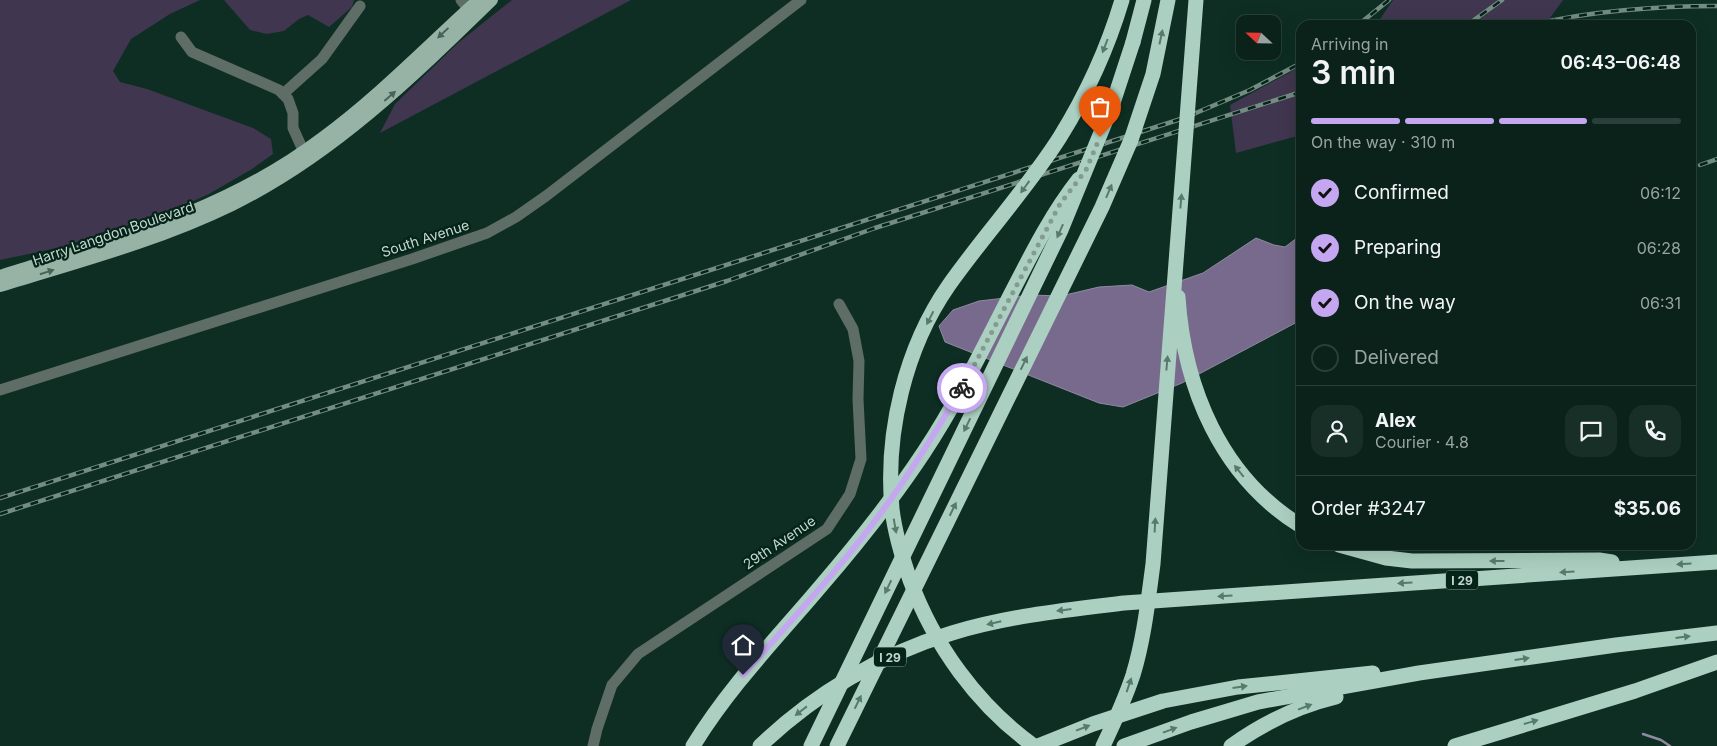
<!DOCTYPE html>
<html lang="en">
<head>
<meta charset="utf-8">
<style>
	:root { --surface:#0a221a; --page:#182f27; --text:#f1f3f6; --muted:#99a4a2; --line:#2a3f39; --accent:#c5a7f1 }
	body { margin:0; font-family:Inter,sans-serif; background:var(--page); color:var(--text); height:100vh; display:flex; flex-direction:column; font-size:19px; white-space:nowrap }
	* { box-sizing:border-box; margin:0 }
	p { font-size:16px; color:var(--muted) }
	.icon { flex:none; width:28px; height:28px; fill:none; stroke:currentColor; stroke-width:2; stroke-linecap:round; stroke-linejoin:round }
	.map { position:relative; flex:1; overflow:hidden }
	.details { position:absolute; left:1296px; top:20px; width:400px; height:530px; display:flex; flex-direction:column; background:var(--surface); border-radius:15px; box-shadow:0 5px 20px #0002,0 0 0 1px var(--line) }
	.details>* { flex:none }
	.needle { width:32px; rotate:292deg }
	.fabs { position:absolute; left:1236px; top:15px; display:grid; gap:10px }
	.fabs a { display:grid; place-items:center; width:45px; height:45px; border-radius:10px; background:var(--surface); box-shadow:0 5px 20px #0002,0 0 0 1px var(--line); font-size:25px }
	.pin { position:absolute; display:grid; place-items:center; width:42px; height:42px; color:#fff; margin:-51px -21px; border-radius:50% 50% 50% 0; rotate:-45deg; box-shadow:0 0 5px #0007 }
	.pin .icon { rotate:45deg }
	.courier { position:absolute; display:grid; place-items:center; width:50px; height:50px; margin:-25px; border:4px solid #c5a7f1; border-radius:50%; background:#fff; color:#222; box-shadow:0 1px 6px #0007 }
	.summary em { font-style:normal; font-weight:600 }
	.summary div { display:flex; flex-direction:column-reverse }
	.summary { display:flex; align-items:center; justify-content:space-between; height:85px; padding:0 15px }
	h1 { font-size:32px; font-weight:600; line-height:38px }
	.bar { display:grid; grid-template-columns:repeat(4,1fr); gap:8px 5px; align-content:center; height:60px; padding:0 15px }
	.bar i { height:6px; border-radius:4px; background:var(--line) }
	.bar .selected { background:var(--accent) }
	.bar p { grid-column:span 4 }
	.line { display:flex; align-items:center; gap:12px; padding:0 15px; border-top:1px solid var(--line) }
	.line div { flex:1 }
	.round { display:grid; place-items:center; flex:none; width:52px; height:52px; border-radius:15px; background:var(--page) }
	ol { padding:0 15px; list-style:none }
	li { display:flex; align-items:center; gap:15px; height:55px }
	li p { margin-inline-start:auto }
	li .icon { padding:5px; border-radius:50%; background:var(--accent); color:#111; stroke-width:4 }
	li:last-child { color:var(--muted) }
	li i { width:28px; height:28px; border:2px solid var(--line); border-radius:50% }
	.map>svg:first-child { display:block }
	.green { fill:#40364f }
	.water { fill:#786a8c; stroke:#8f8aa0 }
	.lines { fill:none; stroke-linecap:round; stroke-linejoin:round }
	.stream { stroke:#8f8aa0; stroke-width:2.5 }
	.minor { stroke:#5f6d67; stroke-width:11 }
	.major { stroke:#96b3a6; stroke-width:12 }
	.highway { stroke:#abcfc0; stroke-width:15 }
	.rail-casing { stroke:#748c82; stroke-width:4.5 }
	.rail { stroke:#04241a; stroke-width:2.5; stroke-dasharray:8; stroke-linecap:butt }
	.highway-bridge { stroke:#abcfc0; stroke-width:15 }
	.oneway { fill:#466459 }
	.oneway2 { fill:#587a6d }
	.done { stroke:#849b92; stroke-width:5; stroke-dasharray:0 9 }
	.route { stroke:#c5a7f1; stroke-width:6 }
	.labels { text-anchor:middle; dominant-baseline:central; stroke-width:4.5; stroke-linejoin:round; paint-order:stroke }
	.shield { fill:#04241a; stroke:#8aa198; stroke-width:1 }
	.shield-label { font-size:12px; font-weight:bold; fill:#c4d6ce }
	.street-label { font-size:14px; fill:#c4d6ce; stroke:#04241a }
</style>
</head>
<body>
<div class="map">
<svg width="1717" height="746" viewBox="0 0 1717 746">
	<rect width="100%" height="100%" fill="#0e2e23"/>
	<g class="green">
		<path d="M 0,0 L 200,0 L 170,14 L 131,39 L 113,71 L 120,82 L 147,89 L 253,128 L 271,139 L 273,154 L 252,169 L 209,194 L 168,212 L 62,247 L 0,260 Z"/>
		<path d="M 224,0 L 354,0 L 352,7 L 329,27 L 308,15 L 299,19 L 284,31 L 267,34 L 250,30 Z"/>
		<path d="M 512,0 L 631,0 L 380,133 L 395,104 L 458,43 Z"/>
		<path d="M 1393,0 L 1563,0 L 1545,25 L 1376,25 Z"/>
		<path d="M 1301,66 L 1301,135 L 1236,153 L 1230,105 Z"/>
	</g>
	<path class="water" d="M 1301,235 L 1301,320 L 1182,383 L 1123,407 L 1099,403 L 945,342 L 939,326 L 953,310 L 979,301 L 1031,295 L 1061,296 L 1099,287 L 1132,285 L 1149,292 L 1203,273 L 1256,238 L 1274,245 L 1285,247 Z"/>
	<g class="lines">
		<path class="stream" d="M 1643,734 L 1661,740 L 1670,746"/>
		<g class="minor">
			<path d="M 461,0 L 474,16"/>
			<path d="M 181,37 L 192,52 L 279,90 L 288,99 L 293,113 L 293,128 L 307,159"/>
			<path d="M 283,94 L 322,59 L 360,6"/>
			<path d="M 0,390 L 412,259 L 487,233 L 516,217 L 546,196 L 801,0"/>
			<path d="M 593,746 L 597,729 L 612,685 L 638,654 L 827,529 L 850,494 L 861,459 L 858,399 L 859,361 L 853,329 L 839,304"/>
		</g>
		<g class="major">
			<path d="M 0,276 C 115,239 224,212 322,138 C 378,97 427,46 478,0"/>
			<path d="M 0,286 C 78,262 158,241 232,205 C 332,156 413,77 492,0"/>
		</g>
		<g class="highway">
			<path d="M 1133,42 L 1144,0"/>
			<path d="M 1178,297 C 1184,388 1221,477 1301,526"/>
			<path d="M 1339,545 L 1386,558 L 1412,561 L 1599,560 L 1612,562"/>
			<path d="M 693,746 C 729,687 776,639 820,587 C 857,544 893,499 924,452 C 959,399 986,342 1015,286 C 1034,249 1053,212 1079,179"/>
			<path d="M 760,746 C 813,695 881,654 952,633 C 1008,616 1066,610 1124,603 L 1717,562"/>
			<path d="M 1038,746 L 1093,724 L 1163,701 L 1238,687 L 1373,673"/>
			<path d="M 1124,746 L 1191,722 L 1258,702 L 1419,673 L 1616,645 L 1717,633"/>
			<path d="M 1231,746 C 1262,724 1298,706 1336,697"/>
			<path d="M 1455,746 L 1635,691 L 1717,662"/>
		</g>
		<defs>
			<g id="rail">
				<path d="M 1358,25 L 1389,0"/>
				<path d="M 1467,25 L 1502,0"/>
				<path d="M 1532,25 C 1588,11 1659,6 1717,6"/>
				<path d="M 1700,165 L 1717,159"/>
				<path d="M 0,498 L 1184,118 L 1250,90 L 1301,63"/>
				<path d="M 0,514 L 727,281 L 875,228 L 1301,92"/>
			</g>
		</defs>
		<use href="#rail" class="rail-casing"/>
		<use href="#rail" class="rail"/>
		<g class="highway-bridge">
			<path d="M 811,746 L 1061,230 L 1113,103 L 1133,42"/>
			<path d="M 837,746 L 1102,207 L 1131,140 L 1153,74 L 1168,0"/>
			<path d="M 1034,746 C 977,705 934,645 910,580 C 902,557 895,534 892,509 C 885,433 905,348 949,285 C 985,234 1027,189 1060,137 C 1086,95 1108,47 1122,0"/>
			<path d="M 1103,746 C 1114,723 1125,699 1133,675 C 1144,639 1148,601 1153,564 L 1196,0"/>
		</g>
	</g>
	<defs><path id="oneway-solid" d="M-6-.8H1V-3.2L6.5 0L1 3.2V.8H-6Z" transform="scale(1.25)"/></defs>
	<g class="oneway">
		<use href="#oneway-solid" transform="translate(443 33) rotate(137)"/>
		<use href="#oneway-solid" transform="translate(390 96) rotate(-41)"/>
		<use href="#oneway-solid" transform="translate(47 272) rotate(-17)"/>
	</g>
	<g class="oneway2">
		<use href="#oneway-solid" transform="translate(1161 37) rotate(-78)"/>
		<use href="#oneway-solid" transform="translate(1105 46) rotate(111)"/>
		<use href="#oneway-solid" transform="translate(1025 187) rotate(126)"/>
		<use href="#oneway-solid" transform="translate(1109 191) rotate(-67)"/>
		<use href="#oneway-solid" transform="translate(1181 201) rotate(-85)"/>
		<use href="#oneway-solid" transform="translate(1060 231) rotate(114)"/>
		<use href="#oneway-solid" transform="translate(930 318) rotate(117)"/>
		<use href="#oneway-solid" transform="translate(1024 363) rotate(-64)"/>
		<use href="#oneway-solid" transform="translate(1167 363) rotate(-85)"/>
		<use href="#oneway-solid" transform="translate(967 425) rotate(116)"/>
		<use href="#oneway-solid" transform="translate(1239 471) rotate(-129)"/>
		<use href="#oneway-solid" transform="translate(953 509) rotate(-64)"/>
		<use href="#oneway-solid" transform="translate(1155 525) rotate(-87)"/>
		<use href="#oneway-solid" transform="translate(895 526) rotate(80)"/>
		<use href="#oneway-solid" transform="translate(1497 561) rotate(180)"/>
		<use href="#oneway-solid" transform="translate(1684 564) rotate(176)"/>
		<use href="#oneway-solid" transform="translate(1567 572) rotate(176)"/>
		<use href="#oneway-solid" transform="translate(1405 583) rotate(176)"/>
		<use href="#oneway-solid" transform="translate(888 587) rotate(116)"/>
		<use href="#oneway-solid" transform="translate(1225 596) rotate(176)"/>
		<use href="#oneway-solid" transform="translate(1064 610) rotate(173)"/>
		<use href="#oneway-solid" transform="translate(994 623) rotate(167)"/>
		<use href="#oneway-solid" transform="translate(1683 637) rotate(-7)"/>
		<use href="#oneway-solid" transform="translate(1522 659) rotate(-8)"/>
		<use href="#oneway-solid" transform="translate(1129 685) rotate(-71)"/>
		<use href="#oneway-solid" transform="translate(1240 687) rotate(-8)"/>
		<use href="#oneway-solid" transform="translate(858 702) rotate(-64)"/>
		<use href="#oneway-solid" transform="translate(1305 707) rotate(-21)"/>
		<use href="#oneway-solid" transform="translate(801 711) rotate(142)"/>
		<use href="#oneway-solid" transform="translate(1531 722) rotate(-16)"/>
		<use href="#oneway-solid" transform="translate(1083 728) rotate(-21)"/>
		<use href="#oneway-solid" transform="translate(1170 730) rotate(-20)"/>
	</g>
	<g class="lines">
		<path class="done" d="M 962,388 L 1060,204 L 1086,170 L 1100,137"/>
		<path class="route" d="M 743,675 C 790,621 841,568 883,510 C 912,471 937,430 962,388"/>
	</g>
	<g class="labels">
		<g class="shield">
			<rect x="1446" y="570.5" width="32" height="19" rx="4"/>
			<rect x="874" y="647.5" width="32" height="19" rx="4"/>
		</g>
		<g class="shield-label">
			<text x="1462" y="580">I 29</text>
			<text x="890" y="657">I 29</text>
		</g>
		<g class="street-label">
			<text transform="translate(113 233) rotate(-19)">Harry Langdon Boulevard</text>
			<text transform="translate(425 238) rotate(-18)">South Avenue</text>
			<text transform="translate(779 542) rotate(-34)">29th Avenue</text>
		</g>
	</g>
</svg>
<div class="fabs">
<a><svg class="needle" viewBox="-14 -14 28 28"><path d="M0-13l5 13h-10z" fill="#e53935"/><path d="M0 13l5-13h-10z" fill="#99a4a2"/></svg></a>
</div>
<div class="pin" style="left:1100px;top:137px;background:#ea580c"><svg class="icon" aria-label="bag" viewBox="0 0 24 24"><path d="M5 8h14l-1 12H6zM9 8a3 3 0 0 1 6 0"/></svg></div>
<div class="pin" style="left:743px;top:675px;background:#1f2937"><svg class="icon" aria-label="home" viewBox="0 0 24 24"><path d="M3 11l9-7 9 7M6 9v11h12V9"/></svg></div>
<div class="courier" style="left:962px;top:388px"><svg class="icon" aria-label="bike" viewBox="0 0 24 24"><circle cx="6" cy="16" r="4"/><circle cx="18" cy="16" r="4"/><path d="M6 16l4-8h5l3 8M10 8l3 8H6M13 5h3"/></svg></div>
<section class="details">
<div class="summary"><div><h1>3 min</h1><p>Arriving in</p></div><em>06:43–06:48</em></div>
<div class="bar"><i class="selected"></i><i class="selected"></i><i class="selected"></i><i></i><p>On the way · 310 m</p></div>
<ol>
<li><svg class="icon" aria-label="check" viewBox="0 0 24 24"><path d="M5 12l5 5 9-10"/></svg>Confirmed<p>06:12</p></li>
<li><svg class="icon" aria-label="check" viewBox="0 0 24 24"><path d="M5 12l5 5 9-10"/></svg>Preparing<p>06:28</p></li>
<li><svg class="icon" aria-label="check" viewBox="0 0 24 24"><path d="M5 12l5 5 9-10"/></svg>On the way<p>06:31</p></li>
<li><i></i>Delivered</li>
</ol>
<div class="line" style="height:90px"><a class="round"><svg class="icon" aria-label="person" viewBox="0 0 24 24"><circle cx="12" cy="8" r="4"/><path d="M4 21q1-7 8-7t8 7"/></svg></a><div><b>Alex</b><p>Courier · 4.8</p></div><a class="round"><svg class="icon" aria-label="chat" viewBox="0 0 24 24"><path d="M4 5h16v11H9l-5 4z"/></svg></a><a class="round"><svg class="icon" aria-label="phone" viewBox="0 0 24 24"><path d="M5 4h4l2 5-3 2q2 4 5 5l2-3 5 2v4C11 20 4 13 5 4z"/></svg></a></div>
<div class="line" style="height:65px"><div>Order #3247</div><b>$35.06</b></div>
</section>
</div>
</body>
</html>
